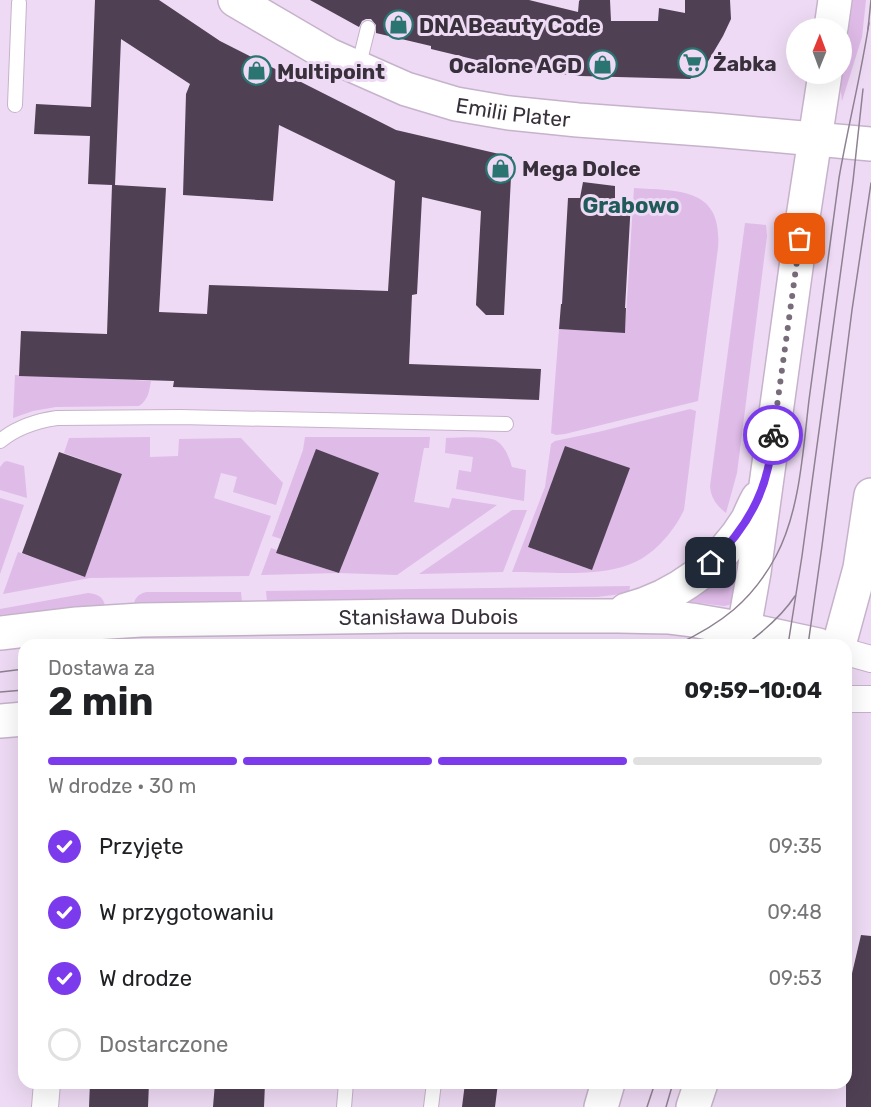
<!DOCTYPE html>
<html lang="pl">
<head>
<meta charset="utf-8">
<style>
	:root { --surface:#fff; --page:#f2f2f2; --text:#202124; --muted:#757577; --line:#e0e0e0; --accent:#7c3aed }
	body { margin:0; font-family:Rubik,sans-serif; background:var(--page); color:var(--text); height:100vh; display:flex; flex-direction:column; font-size:22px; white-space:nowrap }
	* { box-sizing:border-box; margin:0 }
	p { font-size:20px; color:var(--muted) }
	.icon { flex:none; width:33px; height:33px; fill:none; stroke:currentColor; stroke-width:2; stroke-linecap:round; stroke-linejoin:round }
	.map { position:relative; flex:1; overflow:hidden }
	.details { position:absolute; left:18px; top:639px; width:834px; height:450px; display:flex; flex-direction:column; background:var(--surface); border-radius:18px; box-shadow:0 6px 24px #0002 }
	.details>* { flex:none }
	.needle { width:39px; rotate:1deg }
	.tools { position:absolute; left:786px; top:18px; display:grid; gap:12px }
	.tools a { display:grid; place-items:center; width:66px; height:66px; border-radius:50%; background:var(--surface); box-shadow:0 6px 24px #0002; font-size:30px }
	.pin { position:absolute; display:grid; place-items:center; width:51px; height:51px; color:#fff; margin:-26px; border-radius:12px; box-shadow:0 3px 9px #0006 }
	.courier { position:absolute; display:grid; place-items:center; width:60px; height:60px; margin:-30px; border:4px solid #7c3aed; border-radius:50%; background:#fff; color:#222; box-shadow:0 2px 8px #0007 }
	.headline em { font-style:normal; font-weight:700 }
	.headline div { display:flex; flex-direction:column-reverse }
	.headline { display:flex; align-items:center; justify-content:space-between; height:102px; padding:0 30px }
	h1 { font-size:39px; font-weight:700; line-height:45px }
	.bar { display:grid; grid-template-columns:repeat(4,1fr); gap:9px 6px; align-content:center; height:72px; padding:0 30px }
	.bar i { height:8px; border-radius:4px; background:var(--line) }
	.bar .on { background:var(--accent) }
	.bar p { grid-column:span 4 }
	ol { padding:0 30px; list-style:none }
	li { display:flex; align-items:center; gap:18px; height:66px }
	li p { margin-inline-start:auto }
	li .icon { padding:6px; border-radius:50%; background:var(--accent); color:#fff; stroke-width:4 }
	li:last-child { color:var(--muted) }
	li i { width:33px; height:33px; border:3px solid var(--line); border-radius:50% }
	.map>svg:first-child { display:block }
	.green { fill:#dfbbe8; fill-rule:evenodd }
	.building { fill:#504054; fill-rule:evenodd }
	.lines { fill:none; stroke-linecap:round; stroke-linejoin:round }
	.service-casing { stroke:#c6b3cb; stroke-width:16 }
	.minor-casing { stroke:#c6b3cb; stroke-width:28 }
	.tertiary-casing { stroke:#c6b3cb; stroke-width:36 }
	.service { stroke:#fff; stroke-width:14 }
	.minor { stroke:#fff; stroke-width:26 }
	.tertiary { stroke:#fff; stroke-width:33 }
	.tram { stroke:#8e8192; stroke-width:1.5 }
	.done { stroke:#786c7b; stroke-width:6; stroke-dasharray:0 10.8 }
	.route { stroke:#7c3aed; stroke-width:8 }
	.labels { text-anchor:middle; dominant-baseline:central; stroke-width:6; stroke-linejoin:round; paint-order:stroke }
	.poi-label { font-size:21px; font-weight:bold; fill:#38303a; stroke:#eedaf4; text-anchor:start }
	.street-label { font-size:21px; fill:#38303a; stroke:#eedaf4 }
	.neighbourhood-label { font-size:22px; font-weight:bold; fill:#205b59; stroke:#eedaf4 }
</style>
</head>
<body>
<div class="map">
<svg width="871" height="1107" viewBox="0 0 871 1107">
	<rect width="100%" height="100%" fill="#eedaf4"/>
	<g class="green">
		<path d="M 853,0 L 866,0 L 862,37 L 842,101 L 840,84 Z"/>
		<path d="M 634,188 C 679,191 723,187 718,248 L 698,401 L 565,434 L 556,435 L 551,433 L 559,329 L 625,332 Z"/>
		<path d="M 745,223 L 766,225 L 767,236 L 737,473 L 726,513 C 716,505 711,498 710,486 Z"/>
		<path d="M 15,375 L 133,380 L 151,381 C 149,392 148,400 139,406 L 56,407 L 33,411 L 13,418 Z"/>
		<path d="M 690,409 L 696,411 L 684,510 C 673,533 652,557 628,565 C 596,577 547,572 512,572 L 545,487 L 551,444 L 555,441 L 598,432 ZM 565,446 L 629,469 L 592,570 L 528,547 Z"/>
		<path d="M 150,437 L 150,457 L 178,456 L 179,439 L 241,438 L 283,483 L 276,505 L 233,492 L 237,477 L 221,473 L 214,498 L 271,516 L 249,576 L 90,578 L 3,594 L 18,552 L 85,576 L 122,474 L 64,453 L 69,438 Z"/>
		<path d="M 305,437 L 430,437 L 429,448 L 424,448 L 414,502 L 449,508 L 452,498 L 497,505 L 397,575 L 339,573 L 261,575 L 271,548 L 277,550 L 276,553 L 339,573 L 379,473 L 316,450 L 281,539 L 272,536 L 303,450 Z"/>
		<path d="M 446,438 C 458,438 490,435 498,442 C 506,448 509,458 512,467 L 526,470 L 524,501 L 456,489 L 459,470 L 471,472 L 473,457 L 445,453 Z"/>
		<path d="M 7,461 L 24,466 L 27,498 L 0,490 L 0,467 L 4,462 Z"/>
		<path d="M 0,498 L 24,505 L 0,574 Z"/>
		<path d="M 512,510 L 527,510 L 503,572 L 419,574 Z"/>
		<path d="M 738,558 L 732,601 L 729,605 L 724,606 L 692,602 L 690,601 L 690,598 Z"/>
		<path d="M 630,586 L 629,593 L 597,597 L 267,601 L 266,591 Z"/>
		<path d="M 147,592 L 241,592 L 242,602 L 134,604 C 135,597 140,593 147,592 Z"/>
		<path d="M 88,593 C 97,594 103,596 105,606 L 0,615 L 0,609 Z"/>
	</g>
	<g class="building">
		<path d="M 95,0 L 159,0 L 220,41 L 396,130 L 512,157 L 504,315 L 486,315 L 476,305 L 481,211 L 422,197 L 417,294 L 412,295 L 409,364 L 541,369 L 539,400 L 173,387 L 174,381 L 19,376 L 21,331 L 107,334 L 112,185 L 88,184 L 90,136 L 34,134 L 36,104 L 91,107 ZM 121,39 L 190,84 L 186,94 L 183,195 L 273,201 L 279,125 L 395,181 L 388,291 L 209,285 L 207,314 L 159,312 L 166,188 L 115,185 Z"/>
		<path d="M 310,0 L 529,0 L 578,12 L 579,1 L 580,0 L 610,0 L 611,21 L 658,21 L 659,8 L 685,13 L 685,0 L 730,0 L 731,19 L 723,36 L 703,70 L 690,79 L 581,76 L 539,72 L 515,66 L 514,69 L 431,49 L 431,46 L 376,33 L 376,25 L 371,19 L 366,19 L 362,21 L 359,27 Z"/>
		<path d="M 583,182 L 615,186 L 615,200 L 631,201 L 625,308 L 626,308 L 625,333 L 559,329 L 561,304 L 562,304 L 568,198 L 580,198 Z"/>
		<path d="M 565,446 L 630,468 L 592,570 L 528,547 Z"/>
		<path d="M 316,449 L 379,473 L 339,573 L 276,553 Z"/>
		<path d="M 59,452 L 122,474 L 85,577 L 22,553 Z"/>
		<path d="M 861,935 L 871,936 L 871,1107 L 846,1107 L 846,999 Z"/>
		<path d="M 90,1083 L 149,1083 L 148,1107 L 89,1107 Z"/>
		<path d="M 215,1083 L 265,1083 L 264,1107 L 213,1107 Z"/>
		<path d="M 465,1083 L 498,1083 L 495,1107 L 462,1107 Z"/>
	</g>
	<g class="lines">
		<defs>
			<g id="service">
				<path d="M 358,68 L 368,28"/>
				<path d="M 15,105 L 19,3"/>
				<path d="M 0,441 C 17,427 36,421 57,418 L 180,417 L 506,424"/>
				<path d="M 344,1107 L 346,1083"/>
				<path d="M 431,1107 L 434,1083"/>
			</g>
			<g id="minor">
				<path d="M 846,652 L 871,659"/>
				<path d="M 846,699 L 871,699"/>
				<path d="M 45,1107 L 47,1083"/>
			</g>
			<g id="tertiary">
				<path id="s1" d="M 235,0 L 329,55 L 406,89 L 456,104 L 509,113 L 578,120 L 714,130 L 871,144"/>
				<path d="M 831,28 L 835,0"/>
				<path d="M 626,610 C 676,597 721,564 748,519 C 751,512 754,505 758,498"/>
				<path id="s2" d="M 0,633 L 77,624 L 141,620 L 404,616 L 618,616 L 668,617 L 692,620 L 744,629 L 818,645"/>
				<path d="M 741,645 L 754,572 L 803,217 L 825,74"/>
				<path d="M 839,645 L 860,568 L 871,495"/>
				<path d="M 0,721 L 24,719"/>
				<path d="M 601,1107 L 608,1083"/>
				<path d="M 693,1107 L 701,1083"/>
			</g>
		</defs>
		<use href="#service" class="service-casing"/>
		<use href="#minor" class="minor-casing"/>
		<use href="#tertiary" class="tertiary-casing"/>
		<use href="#service" class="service"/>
		<use href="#minor" class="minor"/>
		<use href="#tertiary" class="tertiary"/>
		<g class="tram">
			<path d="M 868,29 L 871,0"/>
			<path d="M 676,645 C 721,624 752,601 776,556 C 800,511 803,450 809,400 C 819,326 829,252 839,178 C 848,126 861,75 869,23"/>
			<path d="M 745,645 C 764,631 782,616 795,596"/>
			<path d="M 788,645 L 802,556 L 853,181 L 863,89"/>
			<path d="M 808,645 L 822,546 L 852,310 L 871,183"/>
			<path d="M 0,672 L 24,669"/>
			<path d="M 0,692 L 24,690"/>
			<path d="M 647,1107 L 655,1083"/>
			<path d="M 666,1107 L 673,1083"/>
		</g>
	</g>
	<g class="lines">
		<path class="done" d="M 773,435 L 800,239"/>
		<path class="route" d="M 711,563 C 738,537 760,505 768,468 C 771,457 772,446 773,435"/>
	</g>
	<defs>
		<symbol id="shop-ring" viewBox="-11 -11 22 22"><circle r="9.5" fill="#eedaf4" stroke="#2a7472" stroke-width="1.5"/><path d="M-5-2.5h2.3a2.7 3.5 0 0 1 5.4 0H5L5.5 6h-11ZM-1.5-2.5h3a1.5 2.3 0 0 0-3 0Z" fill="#2a7472"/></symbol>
		<symbol id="supermarket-ring" viewBox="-11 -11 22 22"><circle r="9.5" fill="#eedaf4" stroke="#2a7472" stroke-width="1.5"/><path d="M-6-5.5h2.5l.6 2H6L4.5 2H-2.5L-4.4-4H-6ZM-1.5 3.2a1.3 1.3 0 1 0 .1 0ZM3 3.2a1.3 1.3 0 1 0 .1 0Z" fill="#2a7472"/></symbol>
	</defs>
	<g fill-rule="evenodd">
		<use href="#shop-ring" x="382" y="8" width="33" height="33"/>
		<use href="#supermarket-ring" x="676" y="46" width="33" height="33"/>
		<use href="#shop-ring" x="586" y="48" width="33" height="33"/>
		<use href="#shop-ring" x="240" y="54" width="33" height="33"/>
		<use href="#shop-ring" x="484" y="152" width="33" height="33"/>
	</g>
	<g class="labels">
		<g class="poi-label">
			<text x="419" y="25">DNA Beauty Code</text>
			<text x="713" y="63">Żabka</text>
			<text x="582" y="65" text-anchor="end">Ocalone AGD</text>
			<text x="277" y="71">Multipoint</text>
			<text x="522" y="168">Mega Dolce</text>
		</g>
		<g class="street-label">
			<text stroke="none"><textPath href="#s1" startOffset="303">Emilii Plater</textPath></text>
			<text stroke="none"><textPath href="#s2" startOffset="429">Stanisława Dubois</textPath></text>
		</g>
		<g class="neighbourhood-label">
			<text x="631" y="205">Grabowo</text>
		</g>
	</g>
</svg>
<div class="tools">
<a><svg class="needle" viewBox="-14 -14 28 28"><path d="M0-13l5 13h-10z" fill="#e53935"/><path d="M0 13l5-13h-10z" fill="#757577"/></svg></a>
</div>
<div class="pin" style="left:800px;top:239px;background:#ea580c"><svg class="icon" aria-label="bag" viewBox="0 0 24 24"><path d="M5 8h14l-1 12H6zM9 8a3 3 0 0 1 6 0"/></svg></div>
<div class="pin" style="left:711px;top:563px;background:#1f2937"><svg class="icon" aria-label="home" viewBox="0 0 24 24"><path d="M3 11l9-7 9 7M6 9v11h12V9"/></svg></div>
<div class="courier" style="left:773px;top:435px"><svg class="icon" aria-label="bike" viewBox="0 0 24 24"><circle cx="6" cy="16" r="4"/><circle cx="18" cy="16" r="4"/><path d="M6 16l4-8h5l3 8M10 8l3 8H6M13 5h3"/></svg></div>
<section class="details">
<div class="headline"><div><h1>2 min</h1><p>Dostawa za</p></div><em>09:59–10:04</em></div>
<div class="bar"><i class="on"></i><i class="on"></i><i class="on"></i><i></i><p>W drodze · 30 m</p></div>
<ol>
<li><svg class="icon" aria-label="check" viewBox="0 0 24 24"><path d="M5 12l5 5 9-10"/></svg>Przyjęte<p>09:35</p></li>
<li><svg class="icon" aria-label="check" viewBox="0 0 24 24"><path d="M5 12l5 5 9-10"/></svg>W przygotowaniu<p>09:48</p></li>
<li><svg class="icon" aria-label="check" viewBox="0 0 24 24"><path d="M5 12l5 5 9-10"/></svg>W drodze<p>09:53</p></li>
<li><i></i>Dostarczone</li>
</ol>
</section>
</div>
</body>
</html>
